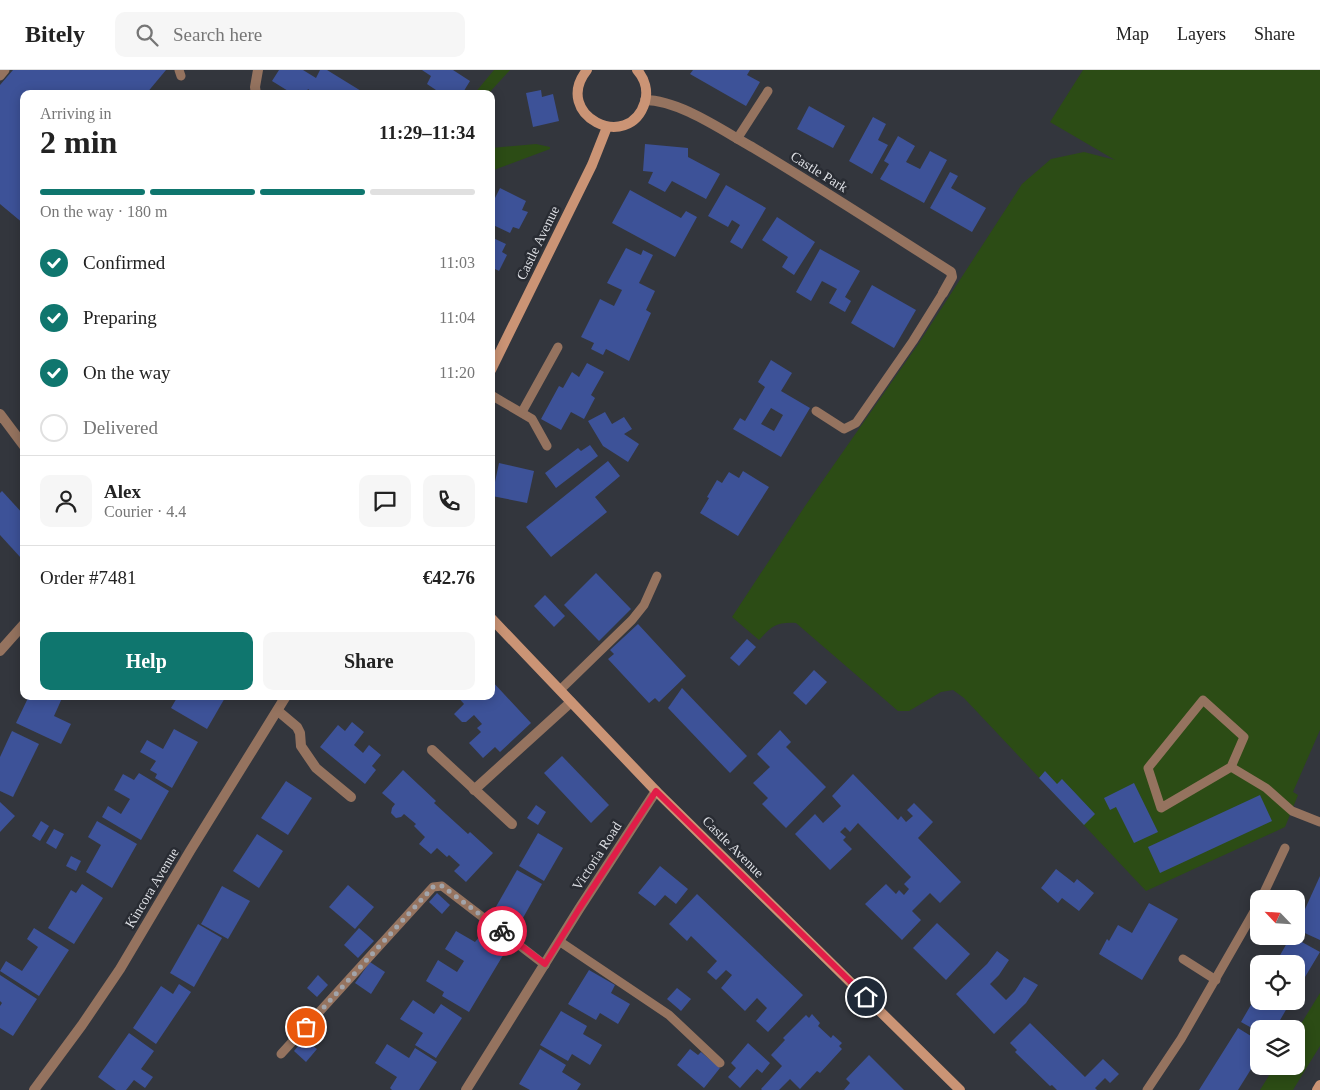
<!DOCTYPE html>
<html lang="en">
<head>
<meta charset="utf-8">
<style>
	:root { --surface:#fff; --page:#f6f6f6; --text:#222; --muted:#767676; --line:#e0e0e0; --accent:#0f766e }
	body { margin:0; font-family:"Times New Roman",serif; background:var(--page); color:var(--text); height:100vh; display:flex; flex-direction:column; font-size:19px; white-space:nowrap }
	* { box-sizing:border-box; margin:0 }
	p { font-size:16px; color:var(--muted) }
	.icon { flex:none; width:28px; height:28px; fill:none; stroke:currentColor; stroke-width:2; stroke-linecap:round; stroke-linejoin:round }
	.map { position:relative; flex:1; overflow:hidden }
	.panel { position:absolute; left:20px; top:20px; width:475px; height:610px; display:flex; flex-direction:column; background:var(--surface); border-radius:10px; box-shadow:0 2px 12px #0003 }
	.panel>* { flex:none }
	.needle { width:32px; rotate:295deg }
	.fabs { position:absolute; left:1250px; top:820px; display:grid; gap:10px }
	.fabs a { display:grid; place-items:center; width:55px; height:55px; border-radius:10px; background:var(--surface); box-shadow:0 2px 12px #0003; font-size:25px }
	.pin { position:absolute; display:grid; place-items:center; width:42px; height:42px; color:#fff; margin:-21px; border:2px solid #fff; border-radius:50%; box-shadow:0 1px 5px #0007 }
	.courier { position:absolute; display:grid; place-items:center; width:50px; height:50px; margin:-25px; border:4px solid #e11d48; border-radius:50%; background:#fff; color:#222; box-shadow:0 1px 6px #0007 }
	.headline em { font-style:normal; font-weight:600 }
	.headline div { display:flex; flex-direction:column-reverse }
	.headline { display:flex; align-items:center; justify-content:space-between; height:85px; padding:0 20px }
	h1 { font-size:32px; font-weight:600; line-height:38px }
	.bar { display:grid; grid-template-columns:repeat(4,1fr); gap:8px 5px; align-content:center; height:60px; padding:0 20px }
	.bar i { height:6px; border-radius:4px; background:var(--line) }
	.bar .current { background:var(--accent) }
	.bar p { grid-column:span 4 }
	.line { display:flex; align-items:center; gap:12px; padding:0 20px; border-top:1px solid var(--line) }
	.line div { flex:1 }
	.round { display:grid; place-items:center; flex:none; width:52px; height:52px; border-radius:10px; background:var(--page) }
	ol { padding:0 20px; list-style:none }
	li { display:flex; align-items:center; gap:15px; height:55px }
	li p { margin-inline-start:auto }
	li .icon { padding:5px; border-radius:50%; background:var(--accent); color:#fff; stroke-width:4 }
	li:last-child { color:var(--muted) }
	li i { width:28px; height:28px; border:2px solid var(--line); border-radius:50% }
	.primary-button { display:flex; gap:10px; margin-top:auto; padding:10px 20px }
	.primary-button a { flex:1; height:58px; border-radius:10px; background:var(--accent); color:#fff; font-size:20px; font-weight:600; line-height:58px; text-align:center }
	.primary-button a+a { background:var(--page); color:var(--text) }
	header { display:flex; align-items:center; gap:30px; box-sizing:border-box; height:70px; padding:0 25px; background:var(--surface); border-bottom:1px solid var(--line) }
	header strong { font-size:24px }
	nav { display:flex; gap:28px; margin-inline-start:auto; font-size:18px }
	.search { width:350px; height:45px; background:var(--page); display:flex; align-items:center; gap:12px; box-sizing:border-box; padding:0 18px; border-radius:10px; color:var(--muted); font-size:19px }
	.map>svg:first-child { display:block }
	.green { fill:#2c4c15 }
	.building { fill:#3d5298; fill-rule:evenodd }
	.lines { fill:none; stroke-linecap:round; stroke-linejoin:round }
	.lane { stroke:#95735f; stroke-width:9 }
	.street { stroke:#95735f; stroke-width:10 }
	.secondary { stroke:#cb9475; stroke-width:10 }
	.done { stroke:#a2a4aa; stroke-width:5; stroke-dasharray:0 9 }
	.route { stroke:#e11d48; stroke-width:6 }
	.labels { text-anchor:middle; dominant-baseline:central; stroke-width:5; stroke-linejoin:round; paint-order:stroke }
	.street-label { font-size:14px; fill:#dddfe4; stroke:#292c33 }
</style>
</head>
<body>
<header>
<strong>Bitely</strong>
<div class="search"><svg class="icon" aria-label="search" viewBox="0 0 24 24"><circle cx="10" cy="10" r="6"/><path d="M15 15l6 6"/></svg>Search here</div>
<nav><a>Map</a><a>Layers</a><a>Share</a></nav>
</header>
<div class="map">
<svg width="1320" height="1020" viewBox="0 0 1320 1020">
	<rect width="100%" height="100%" fill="#33363d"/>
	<g class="green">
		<path d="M 494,0 L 510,0 L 488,24 L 474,24 Z"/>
		<path d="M 1083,0 L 1320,0 L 1320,660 L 1293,722 L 1298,725 L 1285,757 L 1146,821 L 964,628 L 953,620 L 941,622 L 909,641 L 898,641 L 796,553 C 776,552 772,556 759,570 L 732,547 L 805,436 L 919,273 L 1022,114 L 1051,89 L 1084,82 L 1115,90 L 1050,52 Z"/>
		<path d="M 536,74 L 550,77 L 550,79 L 491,101 L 491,78 Z"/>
		<path d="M 1320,923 L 1320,976 L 1293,1020 L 1260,1020 L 1275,996 L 1296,996 L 1296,962 Z"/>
	</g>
	<g class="building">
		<path d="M 13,0 L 166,0 L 146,24 L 24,24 L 24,154 L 0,134 L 0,15 Z"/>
		<path d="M 279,0 L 303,0 L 316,8 L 320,0 L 327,0 L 366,24 L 315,24 L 308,19 L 305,24 L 293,24 L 272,11 Z"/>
		<path d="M 422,0 L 453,0 L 470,11 L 462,24 L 442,24 L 427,14 L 431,6 Z"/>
		<path d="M 693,0 L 750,0 L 747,5 L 760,12 L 746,36 L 690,4 Z"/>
		<path d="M 541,20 L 542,27 L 553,24 L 559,51 L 533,57 L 526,23 Z"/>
		<path d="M 809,36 L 845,56 L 833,78 L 797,59 Z"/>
		<path d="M 873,47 L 886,54 L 878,70 L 888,75 L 872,104 L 849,91 Z"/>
		<path d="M 898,66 L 915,76 L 906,92 L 920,99 L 930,81 L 947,90 L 924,133 L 880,109 L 889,94 L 884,91 Z"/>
		<path d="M 645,74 L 688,78 L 688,87 L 720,104 L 706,129 L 672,111 L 665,122 L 648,113 L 653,102 L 643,101 Z"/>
		<path d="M 950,102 L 958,106 L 951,118 L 986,138 L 972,162 L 930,138 Z"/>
		<path d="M 726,115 L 766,138 L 742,179 L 730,172 L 740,155 L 732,150 L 728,157 L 708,146 Z"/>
		<path d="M 500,118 L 526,131 L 522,140 L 528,142 L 519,159 L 513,157 L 510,163 L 491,154 L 491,136 Z"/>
		<path d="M 630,120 L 681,148 L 686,141 L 697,147 L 675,187 L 612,153 Z"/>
		<path d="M 777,147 L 815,172 L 794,205 L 782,197 L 788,187 L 762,170 Z"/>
		<path d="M 491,167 L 506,174 L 502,182 L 507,185 L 499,201 L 493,198 L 491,202 Z"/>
		<path d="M 626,178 L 641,185 L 643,180 L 653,185 L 639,213 L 655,221 L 646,240 L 651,243 L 629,291 L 606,279 L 603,285 L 591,279 L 594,273 L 581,267 L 600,229 L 614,236 L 622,220 L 607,213 Z"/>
		<path d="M 820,179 L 860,201 L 845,227 L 851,231 L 845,242 L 829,233 L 837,219 L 822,211 L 811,231 L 796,222 Z"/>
		<path d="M 872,215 L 916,240 L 894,278 L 851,253 Z"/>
		<path d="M 771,290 L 792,303 L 781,321 L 810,338 L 781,387 L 733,359 L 740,348 L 745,351 L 765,317 L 758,312 ZM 771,338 L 783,345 L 774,361 L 761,354 Z"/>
		<path d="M 587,293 L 604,302 L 591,325 L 595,328 L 584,349 L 571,342 L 561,360 L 541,349 L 559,316 L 563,318 L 572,302 L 579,307 Z"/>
		<path d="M 605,342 L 612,354 L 624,347 L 632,359 L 624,364 L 639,374 L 628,392 L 603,376 L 588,351 Z"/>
		<path d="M 590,375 L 598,386 L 556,418 L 545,403 L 578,378 L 581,381 Z"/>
		<path d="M 608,391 L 620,406 L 595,427 L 607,442 L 551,487 L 526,457 Z"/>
		<path d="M 499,393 L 534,401 L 527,433 L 492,426 Z"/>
		<path d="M 743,401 L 769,417 L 738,466 L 700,443 L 709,428 L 707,427 L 717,410 L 722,413 L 729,402 L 739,408 Z"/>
		<path d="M 2,421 L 24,445 L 24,486 L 21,488 L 0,465 L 0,423 Z"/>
		<path d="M 596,503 L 631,539 L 599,571 L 564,535 Z"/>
		<path d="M 545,525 L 565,546 L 554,557 L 534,536 Z"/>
		<path d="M 638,554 L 686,606 L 659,632 L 655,628 L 649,633 L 608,589 L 614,584 L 610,580 Z"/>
		<path d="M 747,569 L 756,577 L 739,596 L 730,588 Z"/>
		<path d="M 814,600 L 827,612 L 806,635 L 793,623 Z"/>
		<path d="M 491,610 L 531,653 L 500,682 L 495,677 L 483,688 L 469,673 L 481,662 L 477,658 L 482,654 L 474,645 L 466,652 L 462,652 L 454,644 L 464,634 L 457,626 L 491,626 Z"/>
		<path d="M 682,618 L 747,686 L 730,703 L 668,638 Z"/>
		<path d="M 29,626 L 63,626 L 54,646 L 71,654 L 61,674 L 16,653 Z"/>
		<path d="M 178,626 L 226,626 L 207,659 L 171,638 Z"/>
		<path d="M 352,652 L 364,662 L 354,675 L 363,683 L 369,675 L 381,685 L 372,696 L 376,700 L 365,714 L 320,677 L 338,655 L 345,661 Z"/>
		<path d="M 174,659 L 198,672 L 172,718 L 155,708 L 157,704 L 150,700 L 156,691 L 140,682 L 147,670 L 163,679 Z"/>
		<path d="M 780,660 L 791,672 L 786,677 L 826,717 L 786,758 L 762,734 L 768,728 L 753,713 L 770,697 L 757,684 Z"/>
		<path d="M 12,661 L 39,674 L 13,727 L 0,721 L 0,687 Z"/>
		<path d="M 562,686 L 609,735 L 591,753 L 544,703 Z"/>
		<path d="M 403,700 L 436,731 L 434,733 L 446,744 L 468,764 L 470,762 L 493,783 L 466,812 L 454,801 L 460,795 L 449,785 L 447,787 L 437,778 L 431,784 L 419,774 L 425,767 L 414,756 L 416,754 L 404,744 L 401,747 L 396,748 L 391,743 L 392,738 L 395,734 L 382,723 Z"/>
		<path d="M 1045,701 L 1057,714 L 1062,709 L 1095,744 L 1084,755 L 1039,708 Z"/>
		<path d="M 139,703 L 169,721 L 141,770 L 102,747 L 108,736 L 121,744 L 130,729 L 114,720 L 123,704 L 134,710 Z"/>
		<path d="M 853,704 L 898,750 L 901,746 L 906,752 L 913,746 L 907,740 L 914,733 L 933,752 L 918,768 L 961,812 L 940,833 L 930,823 L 912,841 L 921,850 L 902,870 L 865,834 L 886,814 L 896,824 L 899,820 L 904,825 L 909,819 L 904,814 L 911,807 L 858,753 L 850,762 L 845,757 L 840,762 L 846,767 L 843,770 L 852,779 L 830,800 L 795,764 L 815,744 L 823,753 L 841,736 L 832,726 Z"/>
		<path d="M 286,711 L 312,728 L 288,765 L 261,748 Z"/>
		<path d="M 1134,713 L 1158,762 L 1134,773 L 1116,737 L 1110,740 L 1104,728 Z"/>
		<path d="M 1260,725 L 1272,751 L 1160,803 L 1148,777 Z"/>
		<path d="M 0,732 L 15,746 L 0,762 Z"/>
		<path d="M 536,735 L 546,742 L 538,755 L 527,748 Z"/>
		<path d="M 41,751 L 49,756 L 40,771 L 32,766 Z"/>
		<path d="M 97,751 L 137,774 L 112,818 L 86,802 L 101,775 L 88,767 Z"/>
		<path d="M 54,759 L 64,764 L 56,779 L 46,773 Z"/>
		<path d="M 538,763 L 563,778 L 544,811 L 519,796 Z"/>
		<path d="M 257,764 L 283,781 L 259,818 L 233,801 Z"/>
		<path d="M 71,786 L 81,791 L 76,801 L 66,796 Z"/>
		<path d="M 660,796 L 688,819 L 676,834 L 665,825 L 655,836 L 638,823 Z"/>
		<path d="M 1056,799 L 1074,813 L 1077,809 L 1094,823 L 1079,841 L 1062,828 L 1058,833 L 1041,818 Z"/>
		<path d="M 517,800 L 542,814 L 514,864 L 489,849 Z"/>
		<path d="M 1320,806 L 1320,870 L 1296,859 Z"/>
		<path d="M 82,814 L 103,828 L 74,874 L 48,858 L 71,820 L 76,823 Z"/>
		<path d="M 348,815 L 374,837 L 355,859 L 329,837 Z"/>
		<path d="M 222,816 L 250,831 L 228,869 L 201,854 Z"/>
		<path d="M 437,823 L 450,835 L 442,844 L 429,832 Z"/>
		<path d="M 697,824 L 803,925 L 768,962 L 756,951 L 767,938 L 757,928 L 745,941 L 721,918 L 732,905 L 726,900 L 716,910 L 707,902 L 717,891 L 691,866 L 687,871 L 669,854 Z"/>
		<path d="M 1149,833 L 1178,849 L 1142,910 L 1099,884 L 1107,869 L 1109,871 L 1118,855 L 1132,863 Z"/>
		<path d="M 937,853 L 970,884 L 946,910 L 913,878 Z"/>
		<path d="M 198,854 L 222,868 L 194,917 L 170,903 Z"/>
		<path d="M 34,858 L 69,880 L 39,926 L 0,901 L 6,891 L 22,901 L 38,877 L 27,869 Z"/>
		<path d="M 359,858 L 374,871 L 358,888 L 344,875 Z"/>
		<path d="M 456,861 L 475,872 L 480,866 L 505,882 L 469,942 L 442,926 L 444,922 L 426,911 L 438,890 L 457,902 L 464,891 L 445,879 Z"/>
		<path d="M 1291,866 L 1320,882 L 1296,922 L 1296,894 L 1275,894 Z"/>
		<path d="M 997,881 L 1009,890 L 999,905 L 990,914 L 1006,930 L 1015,921 L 1024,907 L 1038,915 L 1026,933 L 994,964 L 956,924 L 987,894 Z"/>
		<path d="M 370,892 L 385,902 L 371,924 L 355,913 Z"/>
		<path d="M 589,900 L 615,915 L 611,923 L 630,934 L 618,954 L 600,943 L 596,950 L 568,934 Z"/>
		<path d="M 0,905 L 37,929 L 13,966 L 0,958 L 0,936 L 2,933 L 0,931 Z"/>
		<path d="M 318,905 L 328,915 L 317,927 L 307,918 Z"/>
		<path d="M 179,914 L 191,922 L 156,974 L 133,958 L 161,916 L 173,924 Z"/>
		<path d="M 677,918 L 691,929 L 681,941 L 667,929 Z"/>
		<path d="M 1259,921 L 1259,931 L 1291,931 L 1275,959 L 1259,959 L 1259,962 L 1241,952 Z"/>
		<path d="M 413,930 L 434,944 L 441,934 L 462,948 L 436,988 L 415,975 L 423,963 L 400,949 Z"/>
		<path d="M 561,941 L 587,956 L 583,964 L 602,975 L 590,995 L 572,984 L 568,991 L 540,975 Z"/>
		<path d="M 812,944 L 820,953 L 818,956 L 831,968 L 833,965 L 842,973 L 839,976 L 842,979 L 820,1003 L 817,1001 L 800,1019 L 790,1009 L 779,1020 L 762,1020 L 761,1019 L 782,996 L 771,985 L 785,970 L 783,968 L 806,945 L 809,948 Z"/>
		<path d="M 1030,953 L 1085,1007 L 1103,989 L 1119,1004 L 1110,1013 L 1105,1008 L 1095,1018 L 1097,1020 L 1057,1020 L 1052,1015 L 1050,1016 L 1015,982 L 1017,980 L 1010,973 Z"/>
		<path d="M 1238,958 L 1259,971 L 1259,987 L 1253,996 L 1238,1020 L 1199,1020 Z"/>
		<path d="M 129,963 L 154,981 L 141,999 L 153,1007 L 145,1018 L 134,1010 L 126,1020 L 116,1020 L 98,1007 Z"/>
		<path d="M 304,969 L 317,979 L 306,992 L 294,981 Z"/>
		<path d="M 748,973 L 770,993 L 762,1003 L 757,999 L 740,1018 L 728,1007 L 736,998 L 731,993 Z"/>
		<path d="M 387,974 L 409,988 L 415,978 L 437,992 L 419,1020 L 392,1020 L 390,1018 L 397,1007 L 375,993 Z"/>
		<path d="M 540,979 L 566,995 L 562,1002 L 581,1014 L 577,1020 L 530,1020 L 519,1014 Z"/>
		<path d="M 690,979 L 698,985 L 701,982 L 720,998 L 704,1018 L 677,995 Z"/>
		<path d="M 869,985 L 904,1020 L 844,1020 L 850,1013 L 846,1009 Z"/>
	</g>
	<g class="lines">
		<g class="lane">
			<path d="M 179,0 L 181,6"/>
			<path d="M 0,6 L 5,0"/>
			<path d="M 737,69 L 768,21"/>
			<path d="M 491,325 L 532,349 L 547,376"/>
			<path d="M 816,341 L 844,359 L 856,353 L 913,271 L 943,223"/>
			<path d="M 522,342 L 558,277"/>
			<path d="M 560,620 L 632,550 L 644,535 L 657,506"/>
			<path d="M 1203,630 L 1244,667 L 1231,697 L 1161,738 L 1148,698 Z"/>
			<path d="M 1231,697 L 1266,718 L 1292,741 L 1320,752"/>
			<path d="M 1261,829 L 1285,778"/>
			<path d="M 559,871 L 669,945 L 720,993"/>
			<path d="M 1183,889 L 1216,910"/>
			<path d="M 281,984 L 433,817 L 442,816 L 545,895"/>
			<path d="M 1147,1020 L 1181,969 L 1259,833"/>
		</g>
		<g class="street">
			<path d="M 256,24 L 255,17 L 258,0"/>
			<path d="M 645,30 C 679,30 723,61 752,77 C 819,117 885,160 951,202 L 952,207 L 943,223"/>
			<path d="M 0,344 L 24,376"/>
			<path d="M 0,581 L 24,554"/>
			<path d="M 278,641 L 297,657 L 300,663 L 301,676 L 316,698 L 351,727"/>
			<path d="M 432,680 L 512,754"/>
			<path d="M 474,720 L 571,632"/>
			<path d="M 34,1020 L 82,955 L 120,899 L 190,781 L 286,626"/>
			<path d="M 466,1020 L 579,839 L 656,721"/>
		</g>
		<g class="secondary">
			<path d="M 587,0 C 551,45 629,84 645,32 C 648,21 645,9 637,0"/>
			<path d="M 491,300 L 592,95 L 607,57"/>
			<path d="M 491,548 L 656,721 L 960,1020"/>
			<path d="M 1317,1020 L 1320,1015"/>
		</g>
	</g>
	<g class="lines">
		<path class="done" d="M 306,957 L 433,817 L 442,816 L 502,861"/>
		<path class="route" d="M 502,861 L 545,894 L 579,839 L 656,721 L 866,927"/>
	</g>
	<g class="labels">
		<g class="street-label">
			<text transform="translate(819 102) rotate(32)">Castle Park</text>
			<text transform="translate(538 173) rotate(-64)">Castle Avenue</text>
			<text transform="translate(733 777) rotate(45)">Castle Avenue</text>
			<text transform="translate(597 786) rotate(-57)">Victoria Road</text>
			<text transform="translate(152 818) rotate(-59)">Kincora Avenue</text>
		</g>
	</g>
</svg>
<div class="fabs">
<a><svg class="needle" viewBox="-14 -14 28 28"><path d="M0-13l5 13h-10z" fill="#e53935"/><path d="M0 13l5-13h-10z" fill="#767676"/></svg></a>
<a><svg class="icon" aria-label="locate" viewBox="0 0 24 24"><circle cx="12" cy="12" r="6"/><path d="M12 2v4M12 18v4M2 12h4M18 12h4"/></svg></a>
<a><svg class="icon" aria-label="layers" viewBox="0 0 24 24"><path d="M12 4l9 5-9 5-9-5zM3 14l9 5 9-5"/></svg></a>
</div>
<div class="pin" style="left:306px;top:957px;background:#ea580c"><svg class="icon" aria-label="bag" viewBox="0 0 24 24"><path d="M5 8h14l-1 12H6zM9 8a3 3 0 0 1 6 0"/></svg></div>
<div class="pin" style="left:866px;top:927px;background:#1f2937"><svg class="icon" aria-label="home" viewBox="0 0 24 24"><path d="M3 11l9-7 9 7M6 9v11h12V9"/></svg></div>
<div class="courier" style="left:502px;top:861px"><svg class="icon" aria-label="bike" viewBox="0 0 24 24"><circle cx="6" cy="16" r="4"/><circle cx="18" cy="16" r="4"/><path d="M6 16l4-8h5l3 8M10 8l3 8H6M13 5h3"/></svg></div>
<section class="panel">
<div class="headline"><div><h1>2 min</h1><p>Arriving in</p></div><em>11:29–11:34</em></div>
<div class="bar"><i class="current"></i><i class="current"></i><i class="current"></i><i></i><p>On the way · 180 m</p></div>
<ol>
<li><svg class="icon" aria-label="check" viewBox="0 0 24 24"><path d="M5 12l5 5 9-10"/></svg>Confirmed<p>11:03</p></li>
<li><svg class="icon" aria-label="check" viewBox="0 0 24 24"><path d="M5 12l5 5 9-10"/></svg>Preparing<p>11:04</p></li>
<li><svg class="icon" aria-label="check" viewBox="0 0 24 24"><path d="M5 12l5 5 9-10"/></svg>On the way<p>11:20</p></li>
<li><i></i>Delivered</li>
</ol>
<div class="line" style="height:90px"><a class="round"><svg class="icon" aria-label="person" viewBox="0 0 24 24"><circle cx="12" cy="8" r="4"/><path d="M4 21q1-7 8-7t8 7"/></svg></a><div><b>Alex</b><p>Courier · 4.4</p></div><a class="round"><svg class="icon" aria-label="chat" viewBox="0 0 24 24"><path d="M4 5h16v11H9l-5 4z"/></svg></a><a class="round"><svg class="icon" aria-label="phone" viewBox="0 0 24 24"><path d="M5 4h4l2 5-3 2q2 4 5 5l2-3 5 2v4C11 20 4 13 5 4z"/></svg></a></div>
<div class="line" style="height:65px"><div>Order #7481</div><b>€42.76</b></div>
<div class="primary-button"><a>Help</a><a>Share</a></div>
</section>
</div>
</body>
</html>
